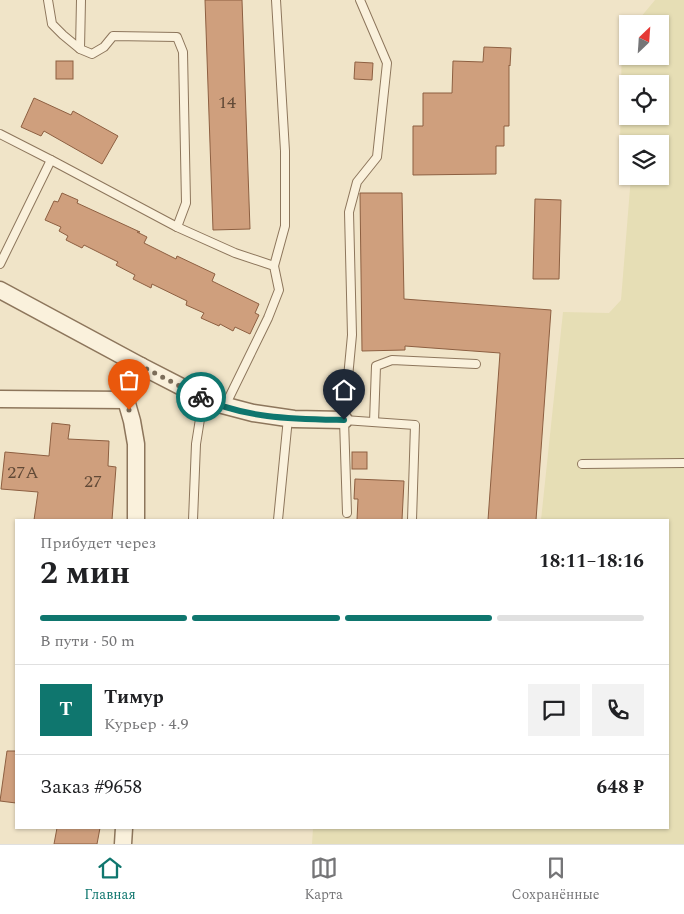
<!DOCTYPE html>
<html lang="ru">
<head>
<meta charset="utf-8">
<style>
	:root { --surface:#fff; --page:#f2f2f2; --text:#202124; --muted:#757577; --line:#e0e0e0; --accent:#0f766e }
	body { margin:0; font-family:Spectral,serif; background:var(--page); color:var(--text); height:100vh; display:flex; flex-direction:column; font-size:19px; white-space:nowrap }
	* { box-sizing:border-box; margin:0 }
	p { font-size:16px; color:var(--muted) }
	.icon { flex:none; width:28px; height:28px; fill:none; stroke:currentColor; stroke-width:2; stroke-linecap:round; stroke-linejoin:round }
	.map { position:relative; flex:1; overflow:hidden }
	.details { position:absolute; left:15px; top:519px; width:654px; height:310px; display:flex; flex-direction:column; background:var(--surface); border-radius:0px; box-shadow:0 1px 4px #0004 }
	.details>* { flex:none }
	.needle { width:32px; rotate:25deg }
	.buttons { position:absolute; left:619px; top:15px; display:grid; gap:10px }
	.buttons a { display:grid; place-items:center; width:50px; height:50px; border-radius:0px; background:var(--surface); box-shadow:0 1px 4px #0004; font-size:25px }
	.pin { position:absolute; display:grid; place-items:center; width:42px; height:42px; color:#fff; margin:-51px -21px; border-radius:50% 50% 50% 0; rotate:-45deg; box-shadow:0 0 5px #0007 }
	.pin .icon { rotate:45deg }
	.courier { position:absolute; display:grid; place-items:center; width:50px; height:50px; margin:-25px; border:4px solid #0f766e; border-radius:50%; background:#fff; color:#222; box-shadow:0 1px 6px #0007 }
	.overview em { font-style:normal; font-weight:700 }
	.overview div { display:flex; flex-direction:column-reverse }
	.overview { display:flex; align-items:center; justify-content:space-between; height:85px; padding:0 25px }
	h1 { font-size:32px; font-weight:700; line-height:38px }
	.bar { display:grid; grid-template-columns:repeat(4,1fr); gap:8px 5px; align-content:center; height:60px; padding:0 25px }
	.bar i { height:6px; border-radius:4px; background:var(--line) }
	.bar .selected { background:var(--accent) }
	.bar p { grid-column:span 4 }
	.line { display:flex; align-items:center; gap:12px; padding:0 25px; border-top:1px solid var(--line) }
	.line div { flex:1 }
	.round { display:grid; place-items:center; flex:none; width:52px; height:52px; border-radius:0px; background:var(--page) }
	.tab-bar { display:flex; justify-content:space-around; align-items:center; height:70px; border-top:1px solid var(--line); background:var(--surface); font-size:14px; color:var(--muted) }
	.tab-bar a { display:grid; justify-items:center; gap:2px }
	.tab-bar .selected { color:var(--accent) }
	.map>svg:first-child { display:block }
	.farmland { fill:#e6deb5; fill-rule:evenodd }
	.building { fill:#cf9f7d; stroke:#8d5f41 }
	.lines { fill:none; stroke-linecap:round; stroke-linejoin:round }
	.lane-casing { stroke:#8d765c; stroke-width:10 }
	.street-casing { stroke:#8d765c; stroke-width:19 }
	.lane { stroke:#faf1dc; stroke-width:8 }
	.street { stroke:#faf1dc; stroke-width:16 }
	.done { stroke:#7c6e5b; stroke-width:5; stroke-dasharray:0 9 }
	.route { stroke:#0f766e; stroke-width:6 }
	.labels { text-anchor:middle; dominant-baseline:central; stroke-width:5; stroke-linejoin:round; paint-order:stroke }
	.number-label { font-size:18px; fill:#624a37 }
</style>
</head>
<body>
<div class="map">
<svg width="684" height="844" viewBox="0 0 684 844">
	<rect width="100%" height="100%" fill="#f0e4c8"/>
	<path class="farmland" d="M 655,0 L 684,0 L 684,844 L 312,844 L 313,828 L 668,828 L 668,520 L 541,520 L 563,312 L 609,313 L 621,300 L 631,176 L 660,176 L 660,144 L 633,144 L 633,143 L 620,141 L 622,38 L 627,32 L 628,56 L 660,56 L 660,24 L 635,24 ZM 628,84 L 660,84 L 660,116 L 628,116 Z"/>
	<g class="building">
		<path d="M 205,0 L 242,0 L 250,229 L 213,230 Z"/>
		<path d="M 484,47 L 511,48 L 510,66 L 509,65 L 509,126 L 504,126 L 504,146 L 496,146 L 496,174 L 413,175 L 413,126 L 423,126 L 423,93 L 452,93 L 453,61 L 483,62 Z"/>
		<rect x="56" y="61" width="17" height="18"/>
		<path d="M 355,62 L 373,63 L 372,80 L 354,79 Z"/>
		<path d="M 34,98 L 71,115 L 73,111 L 118,136 L 102,164 L 44,131 L 41,136 L 21,127 Z"/>
		<path d="M 62,193 L 78,200 L 77,203 L 140,232 L 137,232 L 147,237 L 144,243 L 176,259 L 177,256 L 215,274 L 212,281 L 259,304 L 255,313 L 259,315 L 250,334 L 235,327 L 233,331 L 220,324 L 219,326 L 201,318 L 204,313 L 186,305 L 187,301 L 152,284 L 151,288 L 133,279 L 135,275 L 116,265 L 118,262 L 84,245 L 82,248 L 66,240 L 68,236 L 59,231 L 61,227 L 45,220 L 54,201 L 58,202 Z"/>
		<path d="M 360,193 L 402,193 L 404,299 L 551,310 L 536,520 L 488,520 L 500,353 L 405,346 L 405,350 L 362,351 Z"/>
		<path d="M 535,199 L 561,200 L 559,279 L 533,279 Z"/>
		<path d="M 52,423 L 70,425 L 68,439 L 109,441 L 108,466 L 116,467 L 112,520 L 34,520 L 38,492 L 1,489 L 5,452 L 49,456 Z"/>
		<rect x="352" y="452" width="15" height="17"/>
		<path d="M 355,479 L 404,481 L 402,520 L 357,520 L 358,499 L 354,499 Z"/>
		<path d="M 7,751 L 16,751 L 16,803 L 0,801 Z"/>
		<path d="M 57,828 L 100,828 L 97,844 L 54,844 Z"/>
	</g>
	<g class="lines">
		<defs>
			<g id="lane">
				<path d="M 48,0 L 52,24 L 63,35 L 80,49"/>
				<path d="M 81,0 L 80,49 L 92,54 L 104,47 L 113,36 L 177,37 L 183,52 L 186,203 L 177,227"/>
				<path d="M 360,0 L 387,63 L 377,157 L 357,182 L 349,212 L 352,335 L 344,420 L 415,425 L 412,520"/>
				<path d="M 0,134 L 51,160 L 0,264"/>
				<path d="M 51,160 L 177,227 L 235,253 L 274,266 L 279,290 L 268,318 L 225,406"/>
				<path d="M 274,266 L 285,226 L 285,151 L 276,0"/>
				<path d="M 344,420 L 347,513"/>
				<path d="M 374,422 L 376,366 L 392,360 L 476,364"/>
				<path d="M 582,464 L 684,463"/>
				<path d="M 193,520 L 196,444 L 200,419 L 207,400"/>
				<path d="M 278,520 L 288,418"/>
			</g>
			<g id="street">
				<path d="M 0,290 L 141,366 L 211,402 L 253,413 L 294,419 L 344,420"/>
				<path d="M 0,399 L 126,400"/>
				<path d="M 136,520 L 136,444 L 132,421 L 126,400 L 141,366"/>
				<path d="M 123,844 L 124,828"/>
			</g>
		</defs>
		<use href="#lane" class="lane-casing"/>
		<use href="#street" class="street-casing"/>
		<use href="#lane" class="lane"/>
		<use href="#street" class="street"/>
	</g>
	<g class="lines">
		<path class="done" d="M 129,410 L 126,400 L 141,366 L 201,397"/>
		<path class="route" d="M 201,397 C 243,419 298,419 344,420"/>
	</g>
	<g class="labels">
		<g class="number-label">
			<text x="227" y="102">14</text>
			<text x="23" y="472">27А</text>
			<text x="93" y="481">27</text>
		</g>
	</g>
</svg>
<div class="buttons">
<a><svg class="needle" viewBox="-14 -14 28 28"><path d="M0-13l5 13h-10z" fill="#e53935"/><path d="M0 13l5-13h-10z" fill="#757577"/></svg></a>
<a><svg class="icon" aria-label="locate" viewBox="0 0 24 24"><circle cx="12" cy="12" r="6"/><path d="M12 2v4M12 18v4M2 12h4M18 12h4"/></svg></a>
<a><svg class="icon" aria-label="layers" viewBox="0 0 24 24"><path d="M12 4l9 5-9 5-9-5zM3 14l9 5 9-5"/></svg></a>
</div>
<div class="pin" style="left:129px;top:410px;background:#ea580c"><svg class="icon" aria-label="bag" viewBox="0 0 24 24"><path d="M5 8h14l-1 12H6zM9 8a3 3 0 0 1 6 0"/></svg></div>
<div class="pin" style="left:344px;top:420px;background:#1f2937"><svg class="icon" aria-label="home" viewBox="0 0 24 24"><path d="M3 11l9-7 9 7M6 9v11h12V9"/></svg></div>
<div class="courier" style="left:201px;top:397px"><svg class="icon" aria-label="bike" viewBox="0 0 24 24"><circle cx="6" cy="16" r="4"/><circle cx="18" cy="16" r="4"/><path d="M6 16l4-8h5l3 8M10 8l3 8H6M13 5h3"/></svg></div>
<section class="details">
<div class="overview"><div><h1>2 мин</h1><p>Прибудет через</p></div><em>18:11–18:16</em></div>
<div class="bar"><i class="selected"></i><i class="selected"></i><i class="selected"></i><i></i><p>В пути · 50 m</p></div>
<div class="line" style="height:90px"><b class="round" style="background:var(--accent);color:#fff">Т</b><div><b>Тимур</b><p>Курьер · 4.9</p></div><a class="round"><svg class="icon" aria-label="chat" viewBox="0 0 24 24"><path d="M4 5h16v11H9l-5 4z"/></svg></a><a class="round"><svg class="icon" aria-label="phone" viewBox="0 0 24 24"><path d="M5 4h4l2 5-3 2q2 4 5 5l2-3 5 2v4C11 20 4 13 5 4z"/></svg></a></div>
<div class="line" style="height:65px"><div>Заказ #9658</div><b>648 ₽</b></div>
</section>
</div>
<nav class="tab-bar">
<a class="selected"><svg class="icon" aria-label="home" viewBox="0 0 24 24"><path d="M3 11l9-7 9 7M6 9v11h12V9"/></svg>Главная</a>
<a><svg class="icon" aria-label="map" viewBox="0 0 24 24"><path d="M3 6l6-2 6 2 6-2v14l-6 2-6-2-6 2zM9 4v14M15 6v14"/></svg>Карта</a>
<a><svg class="icon" aria-label="saved" viewBox="0 0 24 24"><path d="M7 4h10v16l-5-4-5 4z"/></svg>Сохранённые</a>
</nav>
</body>
</html>
